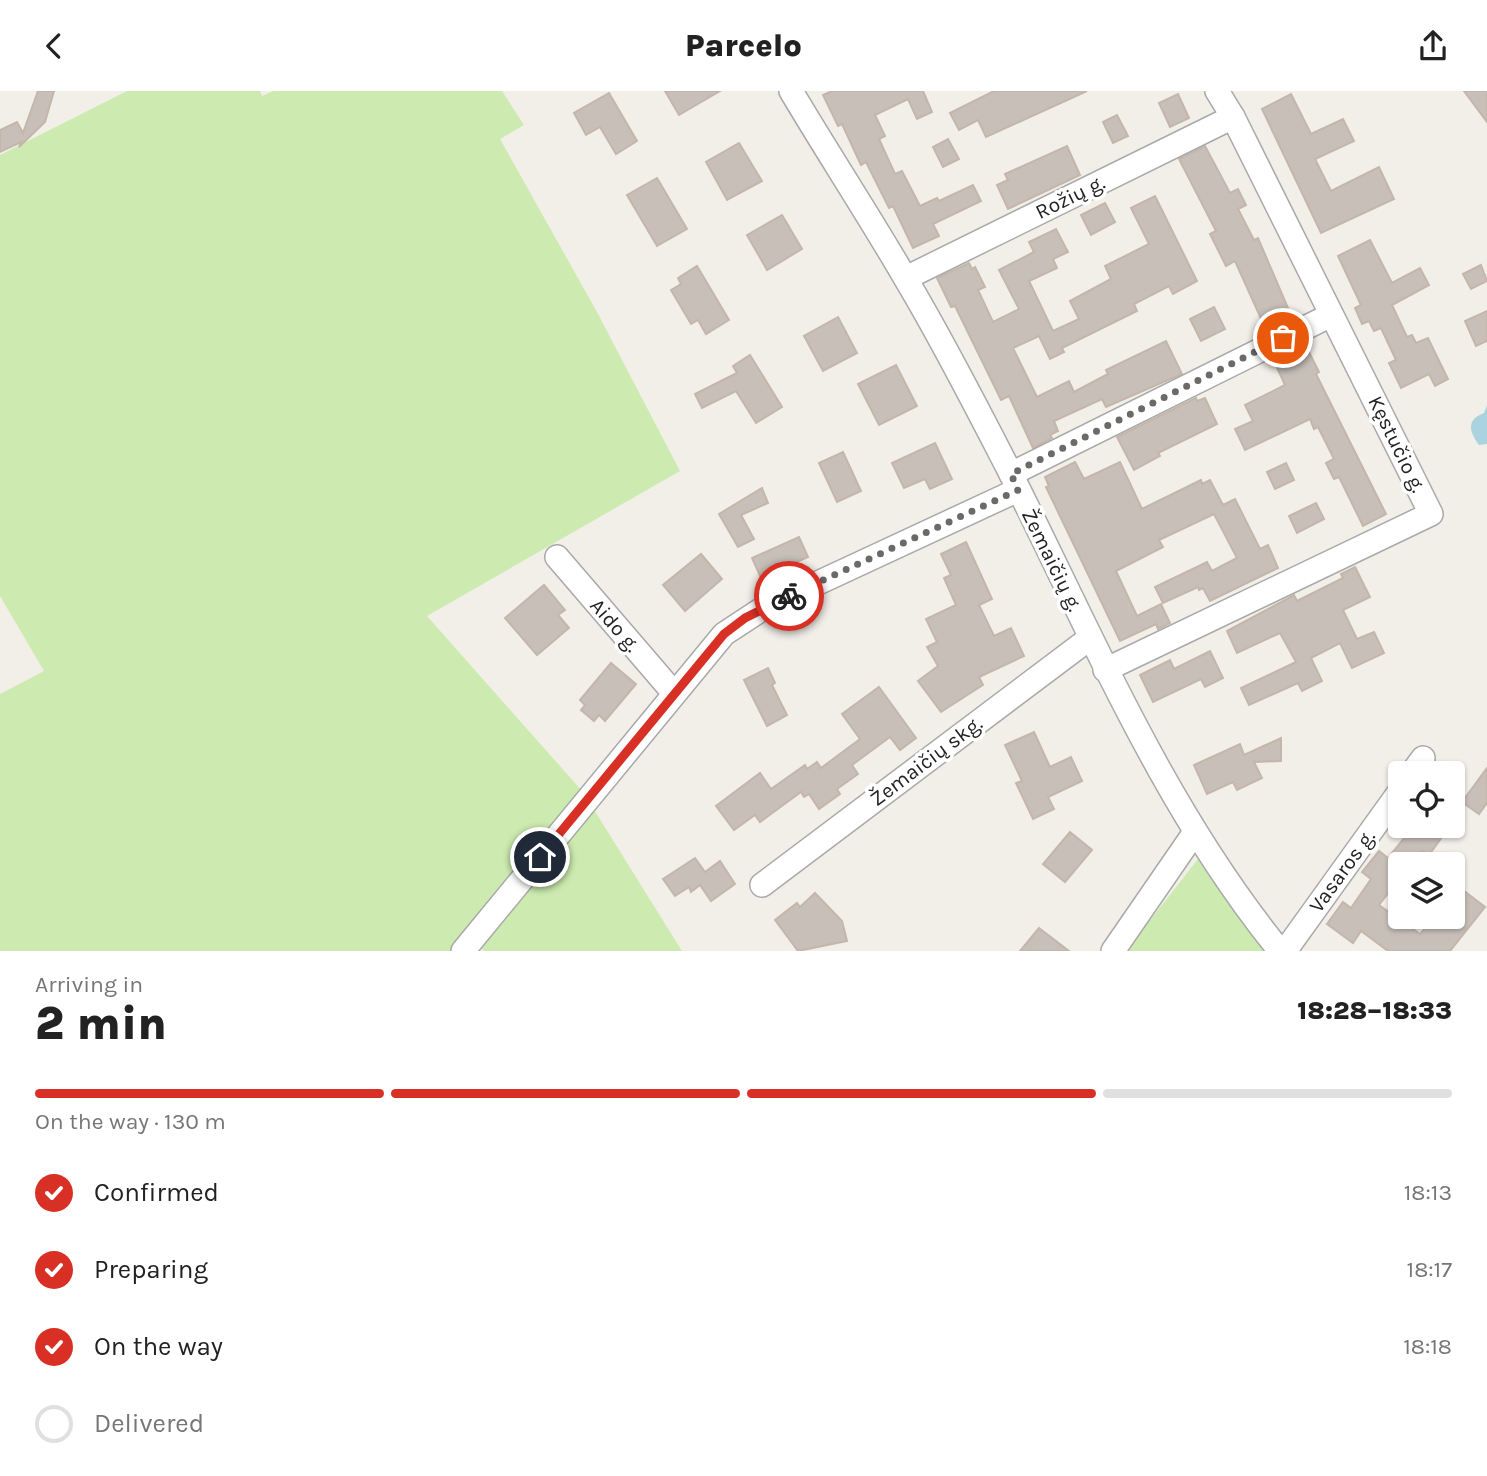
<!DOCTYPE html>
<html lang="en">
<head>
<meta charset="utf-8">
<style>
	:root { --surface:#fff; --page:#f6f6f6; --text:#222; --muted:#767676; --line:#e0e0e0; --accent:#d93025 }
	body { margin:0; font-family:Karla,sans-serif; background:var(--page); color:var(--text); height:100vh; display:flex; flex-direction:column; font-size:26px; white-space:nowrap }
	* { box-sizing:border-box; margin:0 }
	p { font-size:23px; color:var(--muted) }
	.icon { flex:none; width:38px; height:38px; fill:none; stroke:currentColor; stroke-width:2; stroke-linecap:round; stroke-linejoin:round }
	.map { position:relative; height:860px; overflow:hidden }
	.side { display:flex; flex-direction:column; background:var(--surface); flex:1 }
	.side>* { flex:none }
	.buttons { position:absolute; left:1388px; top:670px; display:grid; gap:14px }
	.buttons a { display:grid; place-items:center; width:77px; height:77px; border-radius:7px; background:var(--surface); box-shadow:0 2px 5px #0004; font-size:35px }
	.pin { position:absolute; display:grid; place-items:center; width:60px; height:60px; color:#fff; margin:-30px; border:4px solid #fff; border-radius:50%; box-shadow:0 2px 7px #0007 }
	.courier { position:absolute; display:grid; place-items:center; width:70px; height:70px; margin:-35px; border:5px solid #d93025; border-radius:50%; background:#fff; color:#222; box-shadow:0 2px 9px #0007 }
	.head em { font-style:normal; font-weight:800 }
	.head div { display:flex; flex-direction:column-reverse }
	.head { display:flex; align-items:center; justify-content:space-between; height:119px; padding:0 35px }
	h1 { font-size:46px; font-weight:800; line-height:52px }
	.bar { display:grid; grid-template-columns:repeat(4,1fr); gap:10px 7px; align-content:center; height:84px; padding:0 35px }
	.bar i { height:9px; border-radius:5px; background:var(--line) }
	.bar .active { background:var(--accent) }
	.bar p { grid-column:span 4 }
	ol { padding:0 35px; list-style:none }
	li { display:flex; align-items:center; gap:21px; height:77px }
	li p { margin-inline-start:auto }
	li .icon { padding:7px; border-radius:50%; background:var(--accent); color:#fff; stroke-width:4 }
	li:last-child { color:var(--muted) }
	li i { width:38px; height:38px; border:4px solid var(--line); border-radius:50% }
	header { display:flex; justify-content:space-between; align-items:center; height:91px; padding:0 35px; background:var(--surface); font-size:32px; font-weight:800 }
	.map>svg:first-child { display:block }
	.grass { fill:#cdebb0 }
	.water { fill:#aad3df }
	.building { fill:#c7bfb8; stroke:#c4b6ab; stroke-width:2 }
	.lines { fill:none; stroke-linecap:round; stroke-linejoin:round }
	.minor-casing { stroke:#a9a9a9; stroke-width:26 }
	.minor { stroke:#fff; stroke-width:23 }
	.done { stroke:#6b6a68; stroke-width:7; stroke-dasharray:0 12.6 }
	.route { stroke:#d93025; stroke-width:9 }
	.labels { text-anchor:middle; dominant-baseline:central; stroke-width:7; stroke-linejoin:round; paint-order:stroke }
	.street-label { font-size:21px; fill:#222; stroke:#fff }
</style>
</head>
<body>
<header><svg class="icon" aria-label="back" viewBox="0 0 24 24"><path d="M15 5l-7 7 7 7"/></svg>Parcelo<svg class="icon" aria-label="share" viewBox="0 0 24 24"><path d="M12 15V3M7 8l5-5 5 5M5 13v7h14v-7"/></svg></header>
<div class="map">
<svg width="1487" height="860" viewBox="0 0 1487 860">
	<rect width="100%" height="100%" fill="#f2efe9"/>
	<g class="grass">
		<path d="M 127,0 L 260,0 L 262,5 L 273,0 L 502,0 L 524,34 L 500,48 L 597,221 L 680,380 L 427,525 L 583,701 L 682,860 L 484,860 L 473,848 L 463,860 L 0,860 L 0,603 L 44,580 L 0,505 L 0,64 Z"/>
		<path d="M 1198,768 L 1238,825 L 1267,860 L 1126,860 Z"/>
	</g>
	<path class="water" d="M 1487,314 L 1487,353 L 1479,354 C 1469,340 1466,329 1484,322 Z"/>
	<g class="building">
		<path d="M 38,0 L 54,0 L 45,31 L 19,56 L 21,51 L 0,61 L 0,39 L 17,31 L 23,42 Z"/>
		<path d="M 665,0 L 720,0 L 679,24 Z"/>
		<path d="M 832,0 L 923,0 L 932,21 L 917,28 L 908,8 L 875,24 L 885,45 L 879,48 L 895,83 L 902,80 L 920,115 L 937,107 L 939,110 L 973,94 L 981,110 L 933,133 L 939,145 L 913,157 L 893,115 L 889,117 L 866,71 L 861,74 L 842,33 L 838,35 L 823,4 Z"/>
		<path d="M 994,0 L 1087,0 L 986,46 L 978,29 L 959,39 L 950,22 Z"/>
		<path d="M 1464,0 L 1487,0 L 1487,31 Z"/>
		<path d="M 609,2 L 637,50 L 616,63 L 600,36 L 586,44 L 574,22 Z"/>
		<path d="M 1178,3 L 1189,27 L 1170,36 L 1159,12 Z"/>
		<path d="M 1291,3 L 1311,43 L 1343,28 L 1354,50 L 1315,68 L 1331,100 L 1379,76 L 1394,108 L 1321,142 L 1262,18 Z"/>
		<path d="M 1117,24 L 1128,45 L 1113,52 L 1103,31 Z"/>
		<path d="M 948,48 L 959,68 L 943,76 L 933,56 Z"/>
		<path d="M 739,52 L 762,90 L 727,109 L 706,71 Z"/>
		<path d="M 1067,55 L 1080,84 L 1008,118 L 997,94 L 1008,89 L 1005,83 Z"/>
		<path d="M 1205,55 L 1230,102 L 1238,98 L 1246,114 L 1238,118 L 1254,149 L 1258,147 L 1288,217 L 1262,230 L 1235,170 L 1226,175 L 1210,143 L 1216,140 L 1179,68 Z"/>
		<path d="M 657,87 L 687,138 L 657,155 L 627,104 Z"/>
		<path d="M 1155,105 L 1197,190 L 1173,203 L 1169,195 L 1134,213 L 1137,220 L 1062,257 L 1064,261 L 1050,268 L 1039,245 L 1013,257 L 1037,306 L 1069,290 L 1074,301 L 1108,283 L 1106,279 L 1166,250 L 1182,283 L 1106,316 L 1102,308 L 1054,330 L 1058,340 L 1050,344 L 1052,347 L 1033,357 L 1009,305 L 1001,309 L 955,215 L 951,216 L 937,187 L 969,172 L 972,178 L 975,176 L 985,196 L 978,199 L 993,231 L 1019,218 L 999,179 L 1034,161 L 1029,151 L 1056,138 L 1068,161 L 1053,168 L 1057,177 L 1029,190 L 1053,240 L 1079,228 L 1070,210 L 1111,188 L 1105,175 L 1149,153 L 1131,117 Z"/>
		<path d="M 1105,112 L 1115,131 L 1091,144 L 1081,124 Z"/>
		<path d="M 782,124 L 802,158 L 767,179 L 747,144 Z"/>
		<path d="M 1370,149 L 1392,192 L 1420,177 L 1429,194 L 1392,214 L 1407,246 L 1412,244 L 1416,252 L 1428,247 L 1448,288 L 1435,295 L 1429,283 L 1401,297 L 1389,272 L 1396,269 L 1381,237 L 1374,240 L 1369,230 L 1362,233 L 1355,217 L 1361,214 L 1338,165 Z"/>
		<path d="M 1481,174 L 1487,190 L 1471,198 L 1463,183 Z"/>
		<path d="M 697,175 L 729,229 L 706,243 L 698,229 L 691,233 L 671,199 L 681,193 L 678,187 Z"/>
		<path d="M 1214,216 L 1225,238 L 1201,250 L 1190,228 Z"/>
		<path d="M 1487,220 L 1487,250 L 1476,255 L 1465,230 Z"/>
		<path d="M 838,226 L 857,262 L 823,280 L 804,245 Z"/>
		<path d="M 1306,255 L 1319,281 L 1316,283 L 1386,423 L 1363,435 L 1339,386 L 1334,388 L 1326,372 L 1334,368 L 1318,336 L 1314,338 L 1310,328 L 1245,359 L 1235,338 L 1253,330 L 1245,314 L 1285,294 L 1274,270 Z"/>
		<path d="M 750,264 L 782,316 L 756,332 L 736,300 L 702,317 L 695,303 L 737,282 L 733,275 Z"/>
		<path d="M 896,274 L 917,315 L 879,334 L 858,293 Z"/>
		<path d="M 1196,307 L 1197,310 L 1205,307 L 1217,333 L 1158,362 L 1160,365 L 1134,379 L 1117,346 Z"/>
		<path d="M 935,352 L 952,388 L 930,398 L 925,388 L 904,397 L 892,372 Z"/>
		<path d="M 843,361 L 861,400 L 837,411 L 819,372 Z"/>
		<path d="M 1075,371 L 1084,388 L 1120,371 L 1142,418 L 1201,389 L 1202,393 L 1210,389 L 1223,414 L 1235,408 L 1260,458 L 1268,454 L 1278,477 L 1210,510 L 1203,497 L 1199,499 L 1198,496 L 1163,512 L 1155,496 L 1207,471 L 1212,480 L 1237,467 L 1214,423 L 1159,449 L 1163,456 L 1116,480 L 1137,525 L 1161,513 L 1170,532 L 1158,538 L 1156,533 L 1120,550 L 1046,396 L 1049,395 L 1045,386 Z"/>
		<path d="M 1286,372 L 1294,389 L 1275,398 L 1267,381 Z"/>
		<path d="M 762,397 L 768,412 L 741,424 L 754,448 L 738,456 L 719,423 Z"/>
		<path d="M 1316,412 L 1324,428 L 1297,442 L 1289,425 Z"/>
		<path d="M 799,446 L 808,466 L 761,487 L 752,467 Z"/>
		<path d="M 966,451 L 992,508 L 979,514 L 994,545 L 1011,537 L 1024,565 L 979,586 L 983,594 L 941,621 L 918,590 L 938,575 L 927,556 L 937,551 L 926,528 L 956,514 L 944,487 L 951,484 L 941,463 Z"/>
		<path d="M 701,463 L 722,488 L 685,520 L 663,494 Z"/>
		<path d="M 1355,476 L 1370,506 L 1343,519 L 1357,548 L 1374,541 L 1384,562 L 1352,577 L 1340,552 L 1311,567 L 1322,590 L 1302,600 L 1298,592 L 1249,614 L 1241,597 L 1296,571 L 1280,542 L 1237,562 L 1227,540 L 1294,504 L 1297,510 L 1343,487 L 1341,483 Z"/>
		<path d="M 544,494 L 565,519 L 558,524 L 569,537 L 537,564 L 505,527 Z"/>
		<path d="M 1210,560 L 1223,587 L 1205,596 L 1201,588 L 1153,611 L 1140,584 L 1170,569 L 1174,578 Z"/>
		<path d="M 611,572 L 636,593 L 605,630 L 599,624 L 594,630 L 581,619 L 585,614 L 580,609 Z"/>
		<path d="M 768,577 L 775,592 L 772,594 L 787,624 L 767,635 L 744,589 Z"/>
		<path d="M 879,596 L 916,647 L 900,659 L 890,646 L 852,674 L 858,683 L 837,698 L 840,703 L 819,718 L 809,703 L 804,706 L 801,701 L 760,731 L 755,724 L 734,739 L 716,715 L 760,682 L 771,698 L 805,674 L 807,678 L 817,671 L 821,677 L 860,648 L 842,623 Z"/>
		<path d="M 1034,641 L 1050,676 L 1071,666 L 1082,690 L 1048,706 L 1054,718 L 1033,728 L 1016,692 L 1022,690 L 1005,654 Z"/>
		<path d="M 1281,647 L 1281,670 L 1254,671 L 1262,687 L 1237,699 L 1233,691 L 1207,703 L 1194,674 L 1240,653 L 1244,664 Z"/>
		<path d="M 1487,677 L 1487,712 L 1479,723 L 1462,711 Z"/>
		<path d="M 1414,735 L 1450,735 L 1429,764 L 1422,760 L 1411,774 L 1400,774 L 1400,787 L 1379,814 L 1420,843 L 1436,826 L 1452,826 L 1452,815 L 1464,800 L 1485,816 L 1450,860 L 1388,860 L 1361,840 L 1353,852 L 1327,833 L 1343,811 L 1351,817 L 1371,788 L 1362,781 L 1379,760 L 1388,767 Z"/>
		<path d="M 1070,741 L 1092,759 L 1065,791 L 1043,773 Z"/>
		<path d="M 695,767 L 705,781 L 720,770 L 735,793 L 711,810 L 700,794 L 691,801 L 689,796 L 675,805 L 663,788 Z"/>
		<path d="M 815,802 L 842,830 L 847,850 L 798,860 L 775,829 L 797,812 L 800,816 Z"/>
		<path d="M 1039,837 L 1069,860 L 1020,860 Z"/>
	</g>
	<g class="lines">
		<defs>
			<g id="minor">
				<path d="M 791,0 C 829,64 870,126 907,190 C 944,252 977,317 1010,381 C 1093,546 1163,716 1280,860"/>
				<path d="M 906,187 L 1233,26"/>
				<path d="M 1011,383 L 1331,224"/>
				<path d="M 557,466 L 673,601"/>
				<path d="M 1105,579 L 1431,423 L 1233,26 L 1217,0"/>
				<path d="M 1412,682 L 1423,667"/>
				<path d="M 762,794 L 1090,547"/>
				<path d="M 463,860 L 724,543 L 762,518 L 1018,399"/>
				<path d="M 1113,860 L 1195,741"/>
				<path d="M 1285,860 L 1400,700"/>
			</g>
		</defs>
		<use href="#minor" class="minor-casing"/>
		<use href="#minor" class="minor"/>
	</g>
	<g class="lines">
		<path class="done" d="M 789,505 L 1018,399 L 1011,383 L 1283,247"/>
		<path class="route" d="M 540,766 L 724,543 L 745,527 L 789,505"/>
	</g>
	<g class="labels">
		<g class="street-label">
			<text transform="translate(1070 106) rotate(-26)">Rožių g.</text>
			<text transform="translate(1397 353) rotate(64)">Kęstučio g.</text>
			<text transform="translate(1052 469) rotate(64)">Žemaičių g.</text>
			<text transform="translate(615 534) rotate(49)">Aido g.</text>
			<text transform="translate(926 670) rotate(-37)">Žemaičių skg.</text>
			<text transform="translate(1342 780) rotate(-54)">Vasaros g.</text>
		</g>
	</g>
</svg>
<div class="buttons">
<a><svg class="icon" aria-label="locate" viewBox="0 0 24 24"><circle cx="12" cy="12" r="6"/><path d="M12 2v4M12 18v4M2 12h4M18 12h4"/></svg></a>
<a><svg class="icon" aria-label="layers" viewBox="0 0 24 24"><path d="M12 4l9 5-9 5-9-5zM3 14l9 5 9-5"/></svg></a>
</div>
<div class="pin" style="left:1283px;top:247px;background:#ea580c"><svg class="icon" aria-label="bag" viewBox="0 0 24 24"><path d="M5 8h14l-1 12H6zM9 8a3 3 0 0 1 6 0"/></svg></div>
<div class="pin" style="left:540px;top:766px;background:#1f2937"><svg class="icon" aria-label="home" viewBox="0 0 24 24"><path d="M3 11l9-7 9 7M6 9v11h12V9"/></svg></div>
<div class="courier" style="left:789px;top:505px"><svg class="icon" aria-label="bike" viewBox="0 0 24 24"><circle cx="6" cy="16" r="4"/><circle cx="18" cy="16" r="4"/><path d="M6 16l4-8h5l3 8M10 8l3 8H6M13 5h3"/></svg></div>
</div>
<section class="side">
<div class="head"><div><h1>2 min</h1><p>Arriving in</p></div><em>18:28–18:33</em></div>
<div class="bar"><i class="active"></i><i class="active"></i><i class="active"></i><i></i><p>On the way · 130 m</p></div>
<ol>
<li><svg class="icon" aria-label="check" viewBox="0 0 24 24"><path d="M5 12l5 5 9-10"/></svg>Confirmed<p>18:13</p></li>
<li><svg class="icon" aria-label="check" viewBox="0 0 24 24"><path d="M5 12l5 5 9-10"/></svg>Preparing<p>18:17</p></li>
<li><svg class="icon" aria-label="check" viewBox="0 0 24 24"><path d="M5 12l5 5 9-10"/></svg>On the way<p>18:18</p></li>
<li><i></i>Delivered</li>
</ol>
</section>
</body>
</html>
